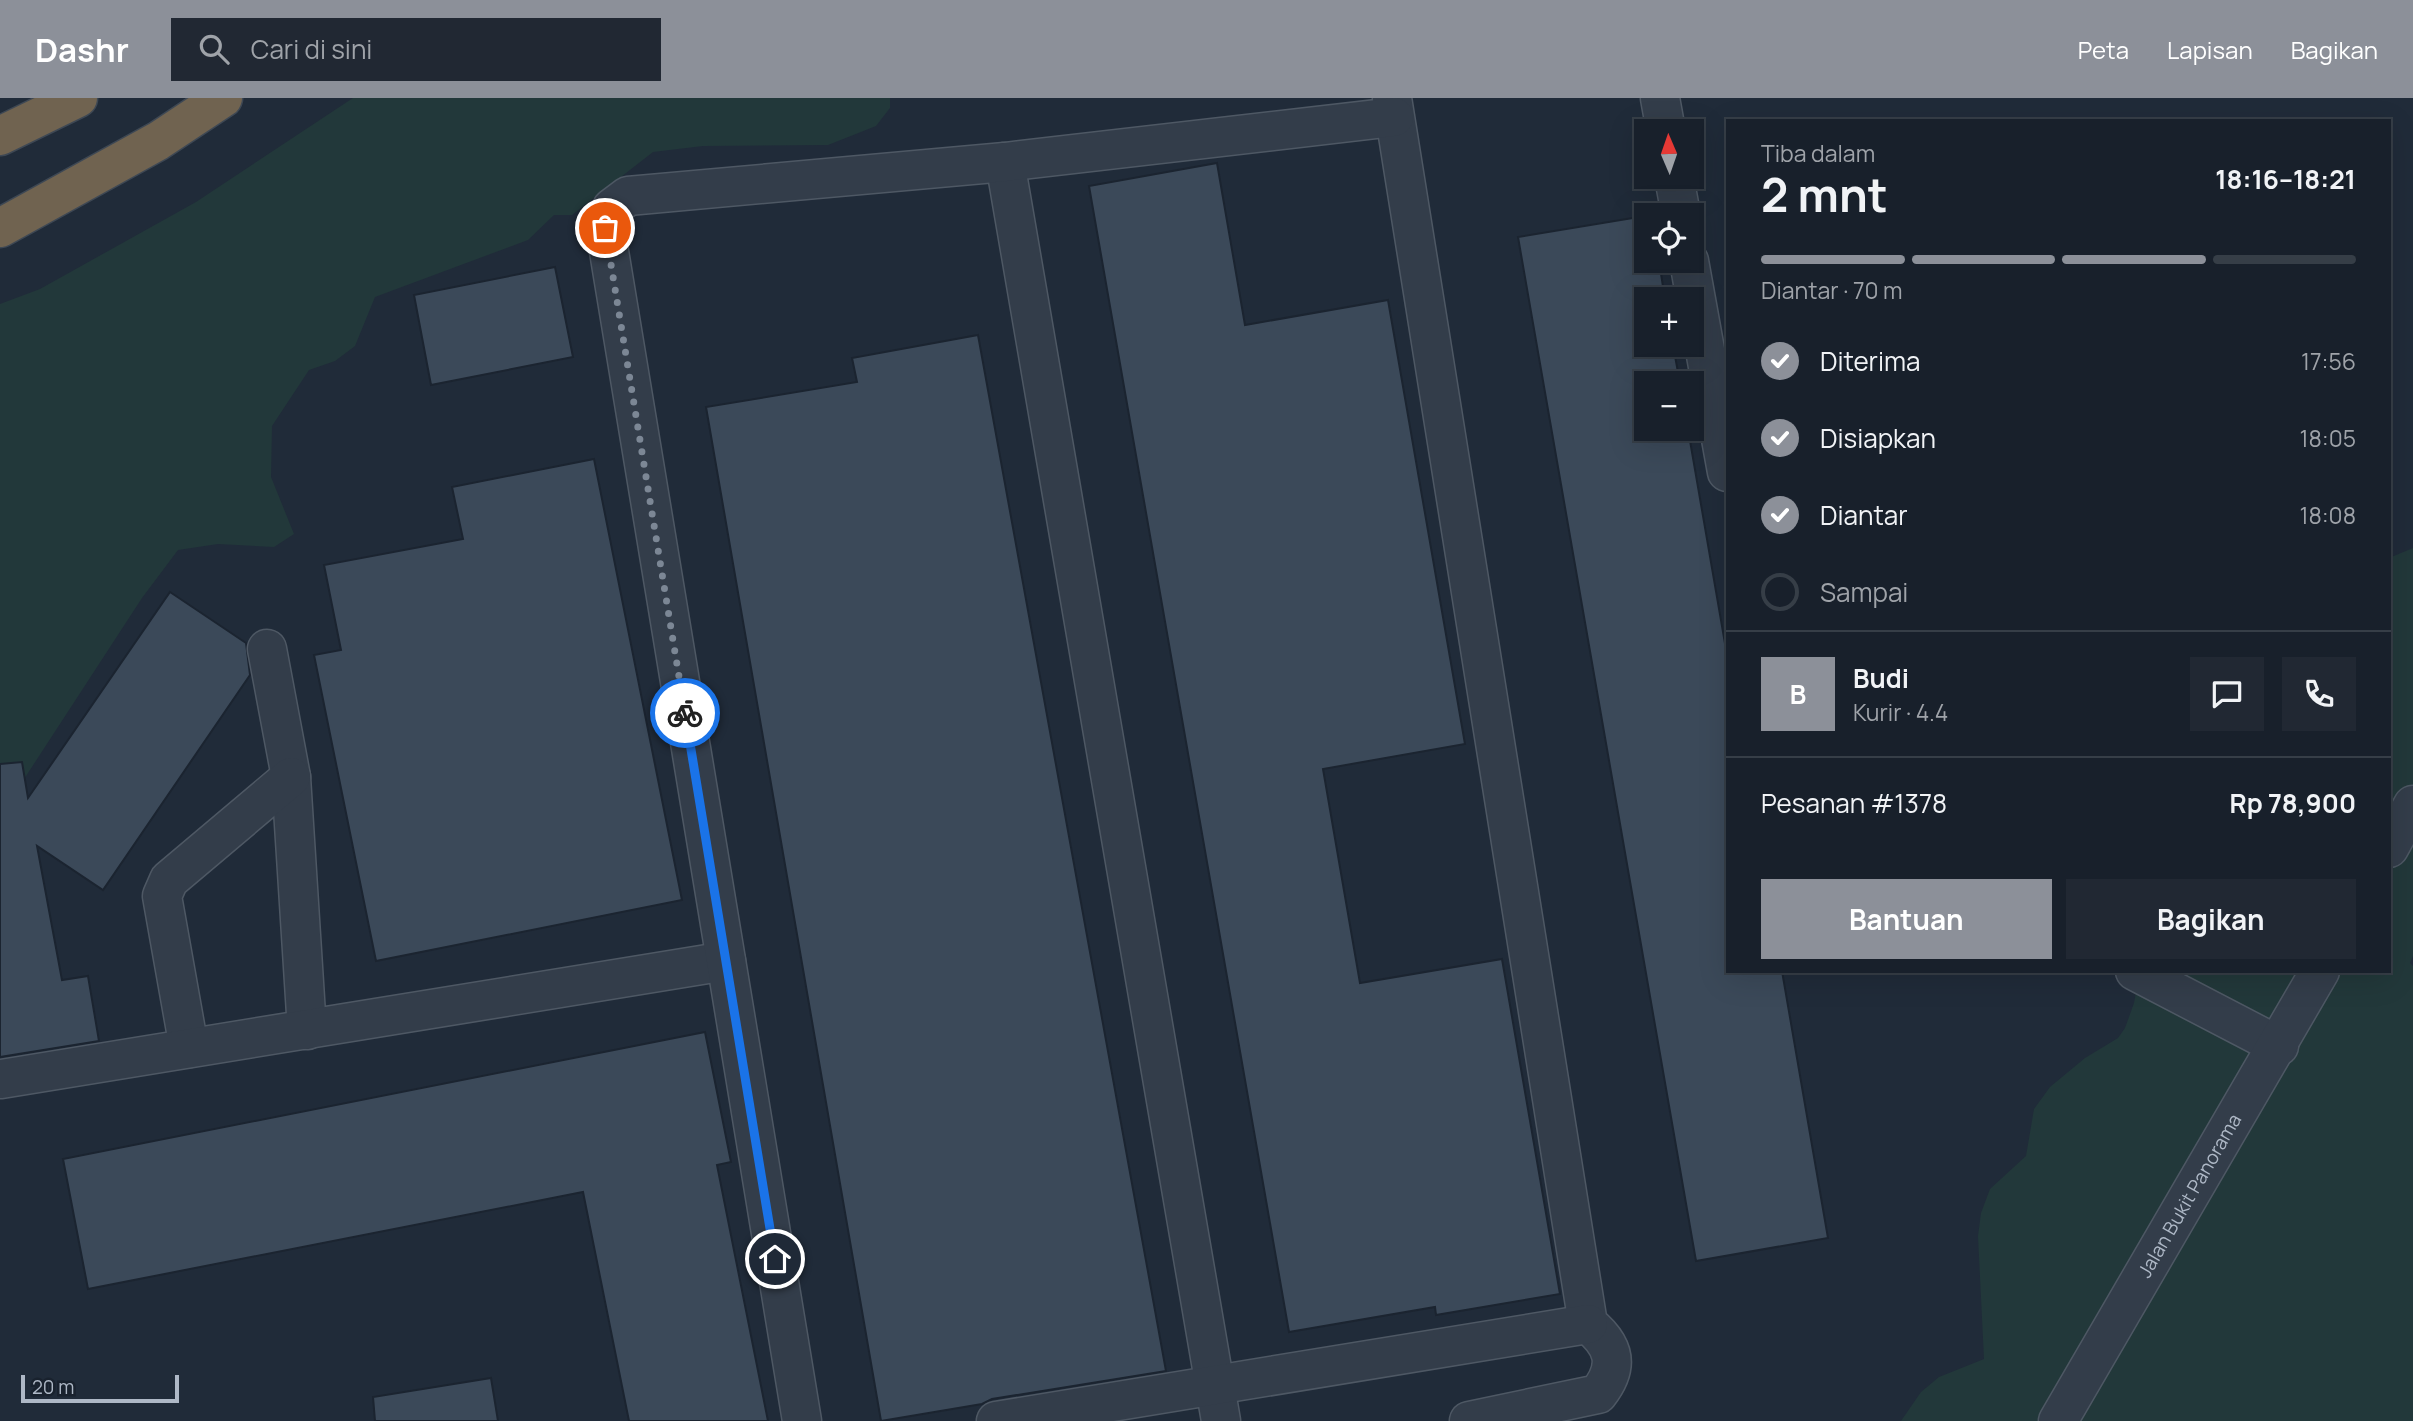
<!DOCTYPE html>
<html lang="id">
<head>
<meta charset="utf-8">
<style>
	:root { --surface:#18202b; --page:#212833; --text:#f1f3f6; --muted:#9fa3a9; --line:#363e47; --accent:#8c9099 }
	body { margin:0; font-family:Manrope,sans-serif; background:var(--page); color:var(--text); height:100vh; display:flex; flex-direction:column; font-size:26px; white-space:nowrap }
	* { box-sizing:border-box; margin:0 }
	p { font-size:23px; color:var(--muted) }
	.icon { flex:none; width:38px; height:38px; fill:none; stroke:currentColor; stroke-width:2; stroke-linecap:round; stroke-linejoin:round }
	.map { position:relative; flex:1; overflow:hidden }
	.sheet { position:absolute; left:1726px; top:21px; width:665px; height:854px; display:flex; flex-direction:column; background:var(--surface); border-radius:0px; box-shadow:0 7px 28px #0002,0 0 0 2px var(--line) }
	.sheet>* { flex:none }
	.needle { width:46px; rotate:358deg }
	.fabs { position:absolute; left:1634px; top:21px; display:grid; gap:14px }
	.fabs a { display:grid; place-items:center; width:70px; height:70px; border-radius:0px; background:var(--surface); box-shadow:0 7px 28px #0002,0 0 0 2px var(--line); font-size:35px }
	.scale { position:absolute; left:21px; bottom:18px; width:158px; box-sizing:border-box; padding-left:7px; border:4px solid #aeb8c6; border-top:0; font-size:19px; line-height:24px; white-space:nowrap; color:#aeb8c6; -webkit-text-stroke:5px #19222e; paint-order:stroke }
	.pin { position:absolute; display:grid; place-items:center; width:60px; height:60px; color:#fff; margin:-30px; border:4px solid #fff; border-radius:50%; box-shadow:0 2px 7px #0007 }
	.courier { position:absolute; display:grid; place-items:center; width:70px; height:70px; margin:-35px; border:5px solid #1a73e8; border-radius:50%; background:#fff; color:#222; box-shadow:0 2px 9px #0007 }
	.headline em { font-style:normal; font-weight:700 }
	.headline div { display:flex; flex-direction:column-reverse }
	.headline { display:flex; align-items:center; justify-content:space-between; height:119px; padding:0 35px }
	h1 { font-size:46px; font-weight:700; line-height:52px }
	.bar { display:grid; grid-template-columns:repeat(4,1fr); gap:10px 7px; align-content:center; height:84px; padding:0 35px }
	.bar i { height:9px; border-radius:5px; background:var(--line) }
	.bar .current { background:var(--accent) }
	.bar p { grid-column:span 4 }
	.line { display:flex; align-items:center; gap:18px; padding:0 35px; border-top:2px solid var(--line) }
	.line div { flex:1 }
	.round { display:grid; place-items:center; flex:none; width:74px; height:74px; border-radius:0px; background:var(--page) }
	ol { padding:0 35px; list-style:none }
	li { display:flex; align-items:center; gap:21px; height:77px }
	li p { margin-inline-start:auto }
	li .icon { padding:7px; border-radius:50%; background:var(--accent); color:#fff; stroke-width:4 }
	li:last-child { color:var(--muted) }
	li i { width:38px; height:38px; border:4px solid var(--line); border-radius:50% }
	.primary-button { display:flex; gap:14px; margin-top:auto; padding:14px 35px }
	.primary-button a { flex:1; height:80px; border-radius:0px; background:var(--accent); color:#fff; font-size:28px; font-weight:700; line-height:80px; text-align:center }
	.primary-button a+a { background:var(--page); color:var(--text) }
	header { display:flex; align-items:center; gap:42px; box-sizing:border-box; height:98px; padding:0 35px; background:var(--accent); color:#fff }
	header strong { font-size:33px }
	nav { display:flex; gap:38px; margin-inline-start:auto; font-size:24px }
	.search { width:490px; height:63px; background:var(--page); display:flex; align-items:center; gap:18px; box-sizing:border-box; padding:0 24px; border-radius:0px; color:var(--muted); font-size:26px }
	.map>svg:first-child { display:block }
	.green { fill:#22383a }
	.building { fill:#3b4959; stroke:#1b2430; stroke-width:2 }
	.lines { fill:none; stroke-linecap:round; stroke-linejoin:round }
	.minor-casing { stroke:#4e5864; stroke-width:41 }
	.highway-casing { stroke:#3e4854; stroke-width:41 }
	.minor { stroke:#333d4a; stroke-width:38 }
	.highway { stroke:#706350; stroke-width:38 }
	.done { stroke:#7c8795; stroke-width:7; stroke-dasharray:0 12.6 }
	.route { stroke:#1a73e8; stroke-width:9 }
	.labels { text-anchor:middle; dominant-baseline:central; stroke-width:7; stroke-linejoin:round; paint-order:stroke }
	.street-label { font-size:19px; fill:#aeb8c6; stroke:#19222e }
</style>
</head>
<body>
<header>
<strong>Dashr</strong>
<div class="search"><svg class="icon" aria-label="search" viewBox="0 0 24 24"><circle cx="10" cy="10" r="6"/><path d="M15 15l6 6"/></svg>Cari di sini</div>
<nav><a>Peta</a><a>Lapisan</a><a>Bagikan</a></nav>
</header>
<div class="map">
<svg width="2413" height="1323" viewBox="0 0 2413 1323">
	<rect width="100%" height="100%" fill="#202b39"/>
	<g class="green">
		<path d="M 353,0 L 890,0 L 890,10 L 876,28 L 828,47 L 703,48 L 653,54 L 572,117 L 554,117 L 528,142 L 375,199 L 355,248 L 335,263 L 309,272 L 272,328 L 271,379 L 294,436 L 274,449 L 218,446 L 178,452 L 142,500 L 0,718 L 0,206 L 40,191 L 196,104 Z"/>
		<path d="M 2413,450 L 2413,858 L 2410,865 L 2413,868 L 2413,1323 L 1901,1323 L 1921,1294 L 1939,1279 L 1984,1261 L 1978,1138 L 1981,1115 L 1990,1091 L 2026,1058 L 2034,1011 L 2050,989 L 2085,960 L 2118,940 L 2125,930 L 2134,905 L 2140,873 L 2389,873 L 2389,460 Z"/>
	</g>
	<g class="building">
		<path d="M 1217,65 L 1245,227 L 1388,202 L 1465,646 L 1323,671 L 1360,885 L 1502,861 L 1560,1196 L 1436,1217 L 1435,1209 L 1289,1234 L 1089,88 Z"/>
		<path d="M 1647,117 L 1647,163 L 1659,163 L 1665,201 L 1647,201 L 1647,247 L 1673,247 L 1680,285 L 1647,285 L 1647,331 L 1688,331 L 1727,557 L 1727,873 L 1782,873 L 1828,1140 L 1696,1163 L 1518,139 L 1651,117 Z"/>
		<path d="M 555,169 L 573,259 L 431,287 L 414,197 Z"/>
		<path d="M 978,237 L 1166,1273 L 992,1301 L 982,1306 L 881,1323 L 706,309 L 857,284 L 852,260 Z"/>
		<path d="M 594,361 L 682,802 L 376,863 L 314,557 L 341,552 L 324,467 L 463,441 L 452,389 Z"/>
		<path d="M 170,494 L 246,545 L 250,577 L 103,792 L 37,748 L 62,882 L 88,878 L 99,943 L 0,959 L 0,666 L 22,664 L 28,700 Z"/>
		<path d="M 705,934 L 731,1064 L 717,1067 L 768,1323 L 629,1323 L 583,1094 L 88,1191 L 63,1061 Z"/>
		<path d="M 491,1280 L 498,1323 L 375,1323 L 373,1299 Z"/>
	</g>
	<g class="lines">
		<defs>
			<g id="minor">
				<path d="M 1392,0 L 1588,1226 C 1615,1248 1620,1268 1598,1296 L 1469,1323"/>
				<path d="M 1660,0 L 1666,33"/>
				<path d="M 1005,64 L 1221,1323"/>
				<path d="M 1674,79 L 1681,117"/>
				<path d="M 1689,163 L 1727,374"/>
				<path d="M 267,551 L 291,679 L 307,932"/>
				<path d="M 2389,750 L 2413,707"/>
				<path d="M 2135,873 L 2279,948"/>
				<path d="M 189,950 L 162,798 L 169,782 L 291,679"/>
				<path d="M 1,981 L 726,863"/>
				<path d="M 802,1323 L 605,129 L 612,110 L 628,98 L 1005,64 L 1394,19"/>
				<path d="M 996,1323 L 1588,1226"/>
				<path id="s1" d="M 2058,1323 L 2320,873"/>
			</g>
			<g id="highway">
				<path d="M 0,38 L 78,0"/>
				<path d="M 0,130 L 158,43 L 223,0"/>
			</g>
		</defs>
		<use href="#minor" class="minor-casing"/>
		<use href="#highway" class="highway-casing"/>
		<use href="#minor" class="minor"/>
		<use href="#highway" class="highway"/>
	</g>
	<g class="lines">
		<path class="done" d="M 605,130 L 685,615"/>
		<path class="route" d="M 685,615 L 775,1161"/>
	</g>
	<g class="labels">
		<g class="street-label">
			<text stroke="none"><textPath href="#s1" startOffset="261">Jalan Bukit Panorama</textPath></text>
		</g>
	</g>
</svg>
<div class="fabs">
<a><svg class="needle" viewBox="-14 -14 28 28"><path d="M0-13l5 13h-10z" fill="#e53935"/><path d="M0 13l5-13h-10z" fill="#9fa3a9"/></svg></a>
<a><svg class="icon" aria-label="locate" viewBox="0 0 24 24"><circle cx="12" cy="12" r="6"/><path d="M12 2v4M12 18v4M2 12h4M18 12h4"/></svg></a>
<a>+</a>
<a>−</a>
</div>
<div class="scale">20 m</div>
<div class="pin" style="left:605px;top:130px;background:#ea580c"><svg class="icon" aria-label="bag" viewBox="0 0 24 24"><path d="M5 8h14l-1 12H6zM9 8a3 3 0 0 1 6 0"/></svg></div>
<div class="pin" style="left:775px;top:1161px;background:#1f2937"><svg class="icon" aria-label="home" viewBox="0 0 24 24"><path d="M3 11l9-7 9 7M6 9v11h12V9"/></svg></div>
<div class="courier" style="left:685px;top:615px"><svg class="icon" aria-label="bike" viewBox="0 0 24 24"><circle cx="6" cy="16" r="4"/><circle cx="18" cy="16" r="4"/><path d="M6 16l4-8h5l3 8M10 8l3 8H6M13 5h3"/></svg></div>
<section class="sheet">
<div class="headline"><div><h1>2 mnt</h1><p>Tiba dalam</p></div><em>18:16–18:21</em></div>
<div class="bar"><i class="current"></i><i class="current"></i><i class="current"></i><i></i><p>Diantar · 70 m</p></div>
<ol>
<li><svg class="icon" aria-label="check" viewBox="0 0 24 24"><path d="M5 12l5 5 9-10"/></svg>Diterima<p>17:56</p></li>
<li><svg class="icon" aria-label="check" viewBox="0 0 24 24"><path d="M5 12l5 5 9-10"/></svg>Disiapkan<p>18:05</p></li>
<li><svg class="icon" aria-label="check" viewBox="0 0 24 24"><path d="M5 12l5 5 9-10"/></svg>Diantar<p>18:08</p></li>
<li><i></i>Sampai</li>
</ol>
<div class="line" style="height:126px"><b class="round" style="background:var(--accent);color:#fff">B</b><div><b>Budi</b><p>Kurir · 4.4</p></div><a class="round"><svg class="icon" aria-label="chat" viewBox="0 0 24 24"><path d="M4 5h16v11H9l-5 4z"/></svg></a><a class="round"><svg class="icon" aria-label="phone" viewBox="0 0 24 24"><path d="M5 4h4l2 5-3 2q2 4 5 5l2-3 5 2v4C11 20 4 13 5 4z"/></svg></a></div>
<div class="line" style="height:91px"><div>Pesanan #1378</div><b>Rp 78,900</b></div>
<div class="primary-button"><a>Bantuan</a><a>Bagikan</a></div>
</section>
</div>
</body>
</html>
